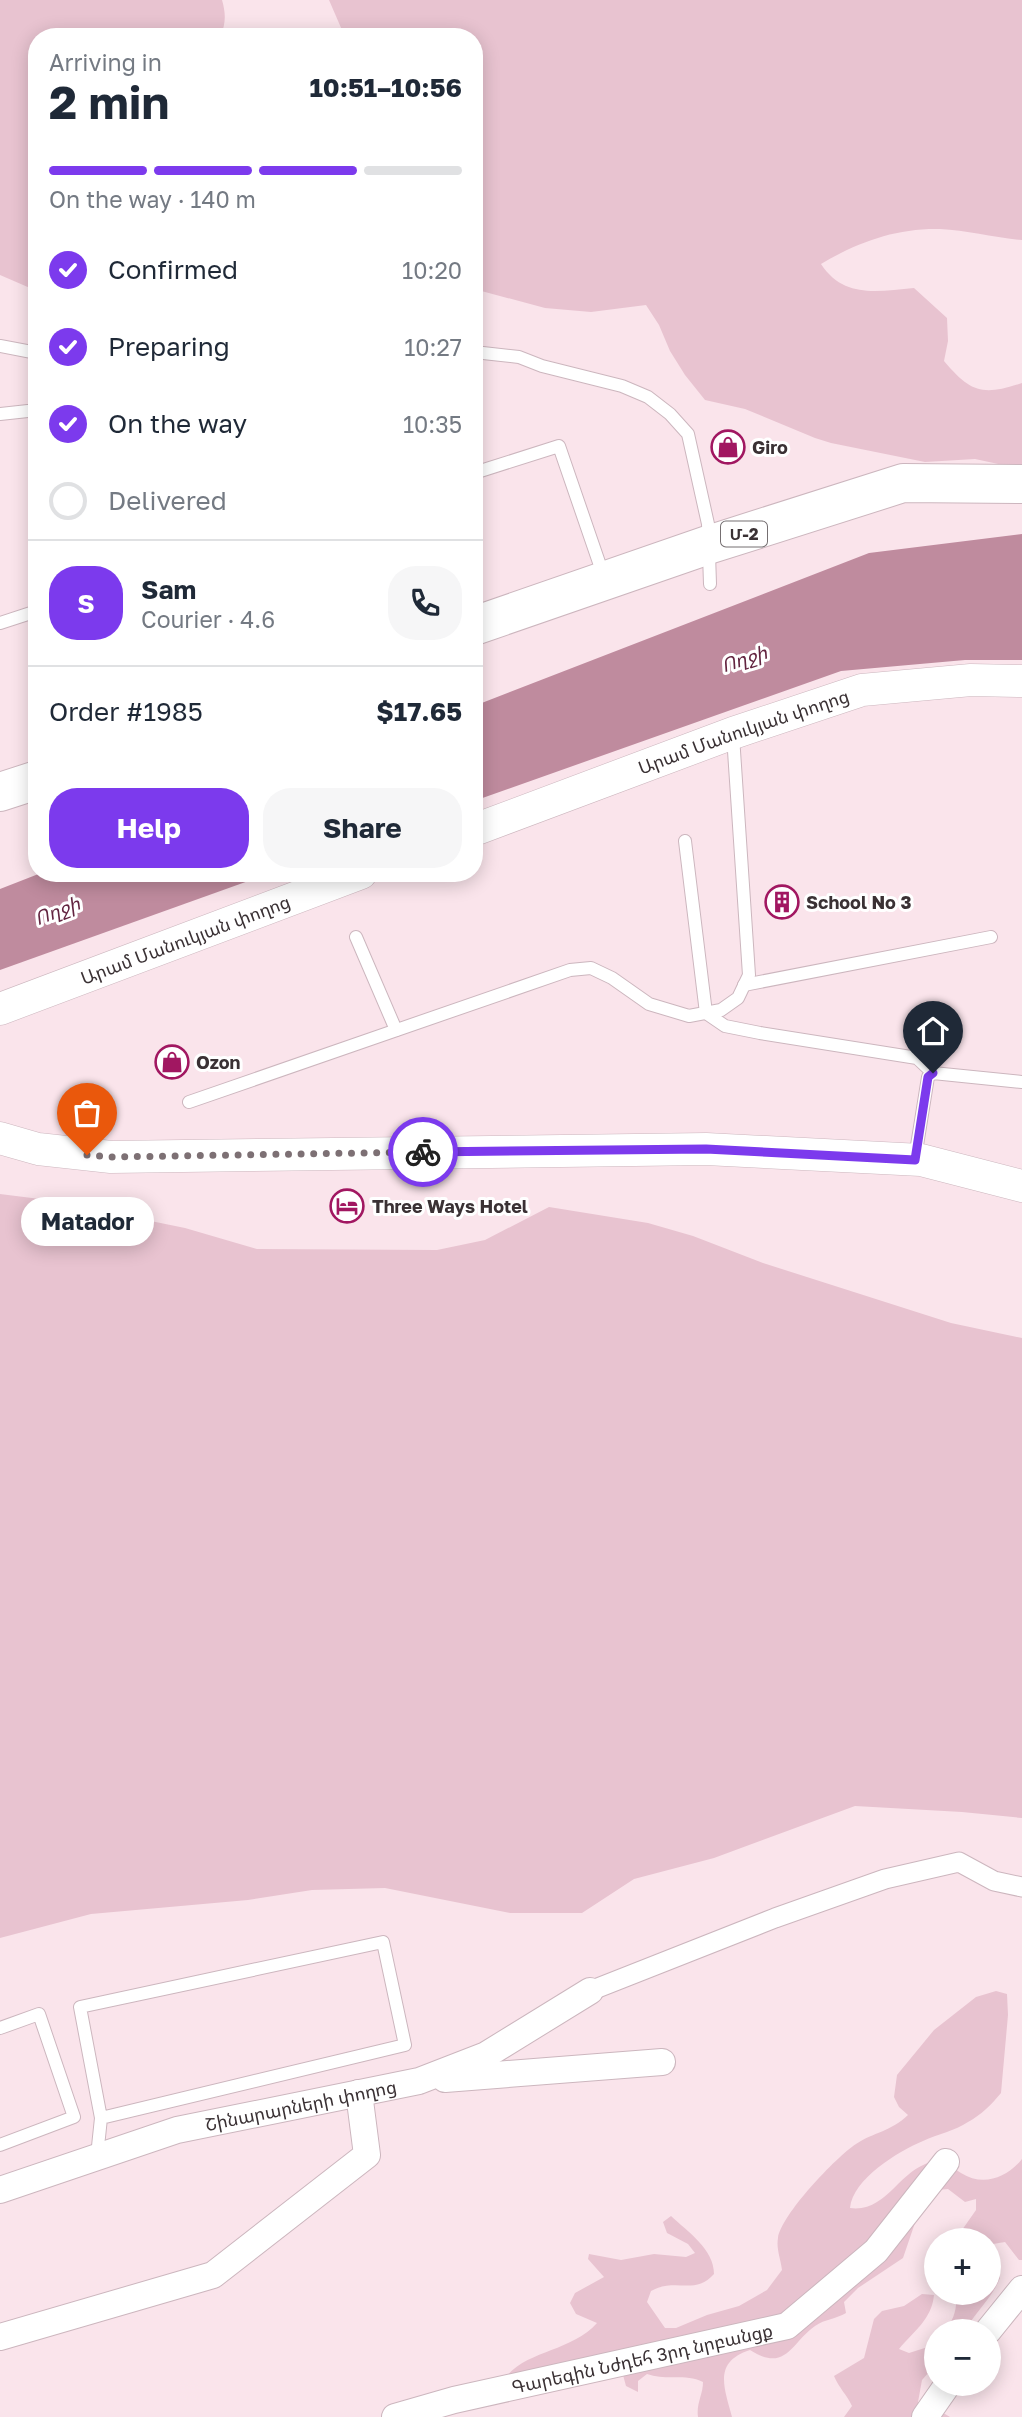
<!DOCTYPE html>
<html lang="en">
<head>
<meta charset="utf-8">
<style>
	:root { --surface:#fff; --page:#f6f6f7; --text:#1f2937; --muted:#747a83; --line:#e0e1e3; --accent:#7c3aed }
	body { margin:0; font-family:"Golos Text","Noto Sans Armenian",sans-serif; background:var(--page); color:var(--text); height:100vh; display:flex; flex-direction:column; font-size:26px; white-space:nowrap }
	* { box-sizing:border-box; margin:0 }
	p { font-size:23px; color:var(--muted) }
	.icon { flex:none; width:38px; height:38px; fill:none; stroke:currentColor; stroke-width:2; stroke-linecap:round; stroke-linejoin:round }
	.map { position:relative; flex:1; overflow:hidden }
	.side { position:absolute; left:28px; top:28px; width:455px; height:854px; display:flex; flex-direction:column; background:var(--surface); border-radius:28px; box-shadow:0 4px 18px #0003 }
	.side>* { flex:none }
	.controls { position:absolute; left:924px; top:2228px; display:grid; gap:14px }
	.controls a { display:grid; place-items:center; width:77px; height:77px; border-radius:50%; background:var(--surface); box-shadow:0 4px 18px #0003; font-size:35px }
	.pin { position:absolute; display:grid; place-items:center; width:60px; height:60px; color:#fff; margin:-72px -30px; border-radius:50% 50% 50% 0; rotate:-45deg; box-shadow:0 0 7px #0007 }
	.pin .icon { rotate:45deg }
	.courier { position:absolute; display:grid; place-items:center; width:70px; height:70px; margin:-35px; border:5px solid #7c3aed; border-radius:50%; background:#fff; color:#222; box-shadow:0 2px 9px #0007 }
	.bubble { position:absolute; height:49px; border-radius:24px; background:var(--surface); box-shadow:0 4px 18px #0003; font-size:23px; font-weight:700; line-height:49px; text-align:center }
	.head em { font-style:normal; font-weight:700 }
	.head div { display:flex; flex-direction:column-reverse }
	.head { display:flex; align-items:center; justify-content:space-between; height:119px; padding:0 21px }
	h1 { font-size:46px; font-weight:700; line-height:52px }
	.bar { display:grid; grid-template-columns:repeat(4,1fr); gap:10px 7px; align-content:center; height:84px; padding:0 21px }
	.bar i { height:9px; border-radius:5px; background:var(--line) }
	.bar .active { background:var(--accent) }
	.bar p { grid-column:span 4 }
	.line { display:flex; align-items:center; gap:18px; padding:0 21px; border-top:2px solid var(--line) }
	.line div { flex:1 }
	.round { display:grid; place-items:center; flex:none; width:74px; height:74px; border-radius:28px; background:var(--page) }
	ol { padding:0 21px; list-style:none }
	li { display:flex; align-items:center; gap:21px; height:77px }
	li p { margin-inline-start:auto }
	li .icon { padding:7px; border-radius:50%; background:var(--accent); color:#fff; stroke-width:4 }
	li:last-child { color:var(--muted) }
	li i { width:38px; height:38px; border:4px solid var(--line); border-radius:50% }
	.primary-button { display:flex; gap:14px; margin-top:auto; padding:14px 21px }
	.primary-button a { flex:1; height:80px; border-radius:28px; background:var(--accent); color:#fff; font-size:28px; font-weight:700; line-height:80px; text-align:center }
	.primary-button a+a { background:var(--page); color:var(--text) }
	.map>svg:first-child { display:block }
	.green { fill:#e8c3d0 }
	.water { fill:#bf8b9e }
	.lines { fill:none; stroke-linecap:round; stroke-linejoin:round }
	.service-casing { stroke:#ccb6be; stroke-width:14 }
	.pedestrian-casing { stroke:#ccb6be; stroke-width:21 }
	.minor-casing { stroke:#ccb6be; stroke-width:28 }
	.tertiary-casing { stroke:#ccb6be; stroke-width:33 }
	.trunk-casing { stroke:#ccb6be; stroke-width:40 }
	.service { stroke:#fff; stroke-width:12 }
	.pedestrian { stroke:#fff; stroke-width:19 }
	.minor { stroke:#fff; stroke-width:26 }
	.tertiary { stroke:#fff; stroke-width:32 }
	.trunk { stroke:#fff; stroke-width:38 }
	.done { stroke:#7d7074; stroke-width:7; stroke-dasharray:0 12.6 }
	.route { stroke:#7c3aed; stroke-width:9 }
	.labels { text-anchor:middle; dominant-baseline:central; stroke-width:6; stroke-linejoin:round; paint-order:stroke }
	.shield { fill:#fff; stroke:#756f71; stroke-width:2 }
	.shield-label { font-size:16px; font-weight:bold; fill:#3a3134 }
	.poi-label { font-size:18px; font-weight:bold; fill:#3a3134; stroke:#fff; text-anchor:start }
	.street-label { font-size:18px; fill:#3a3134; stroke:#fff }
	.water-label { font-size:19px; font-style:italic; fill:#632440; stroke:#fff }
</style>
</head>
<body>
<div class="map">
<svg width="1022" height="2417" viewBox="0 0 1022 2417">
	<rect width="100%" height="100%" fill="#fae4eb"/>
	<g class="green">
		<path d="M 0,0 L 222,0 C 226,14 226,24 220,37 L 37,37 L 37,291 L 0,275 Z"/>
		<path d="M 329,0 L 1022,0 L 1022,240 C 995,238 967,230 940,229 C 896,228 858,242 821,264 C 844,299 878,291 914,288 L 947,318 L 948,341 L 944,361 C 971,393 983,396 1022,383 L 1022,469 L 975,459 L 925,462 L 831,443 L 815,438 L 745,409 L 705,400 L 685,375 L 670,351 L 659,325 L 646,305 L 591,312 L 545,308 L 474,289 L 474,37 L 345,37 Z"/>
		<path d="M 0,1194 L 48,1200 L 185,1228 L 257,1249 L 437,1250 L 485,1240 L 549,1207 L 648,1223 L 693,1236 L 763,1263 L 951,1323 L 1022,1338 L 1022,1818 L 962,1812 L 855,1806 L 714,1858 L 634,1879 L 582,1913 L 510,1913 L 385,1888 L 312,1890 L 248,1900 L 91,1914 L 0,1938 Z"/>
		<path d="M 996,1991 L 1007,1994 L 1008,2015 L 1001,2093 C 992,2104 981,2115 968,2122 C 955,2131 938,2134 923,2141 C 897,2152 853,2179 850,2208 C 887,2213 899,2169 932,2162 C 945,2159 951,2167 961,2173 C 983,2187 1007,2178 1022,2159 L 1022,2260 L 1019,2260 L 1005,2242 L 993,2244 L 989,2247 L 989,2240 L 955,2240 L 976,2210 L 976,2199 L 965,2202 L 948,2189 L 937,2190 L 917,2217 L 903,2258 L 858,2288 L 844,2302 L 846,2313 C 836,2319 825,2319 815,2326 C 791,2343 786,2373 750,2350 C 713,2362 724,2387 732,2417 L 698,2417 C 696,2403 703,2395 703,2382 C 685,2373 666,2381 647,2374 L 638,2381 L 638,2392 L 626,2386 L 620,2364 L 503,2381 C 523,2350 570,2353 597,2323 L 576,2314 L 570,2303 L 575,2293 L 604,2277 L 588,2259 L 589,2254 L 621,2260 L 654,2254 L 686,2257 L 695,2253 L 688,2244 L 667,2233 L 663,2222 L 671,2216 C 688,2232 714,2249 714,2274 C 695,2296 676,2277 651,2291 L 647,2302 L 665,2328 L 676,2328 L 707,2315 L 739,2306 L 767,2290 L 782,2270 C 781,2260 776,2249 778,2238 C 781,2215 836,2157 856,2144 C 874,2132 890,2132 908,2115 L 899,2107 L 894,2097 L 897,2075 L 934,2030 L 976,1997 Z"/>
		<path d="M 989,2261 L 996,2268 L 1000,2278 C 993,2297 975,2312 965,2331 L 945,2331 C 953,2320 957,2311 956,2297 L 950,2293 L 989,2292 Z"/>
		<path d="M 922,2294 L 934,2295 C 932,2319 913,2332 899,2349 L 909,2353 L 931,2346 L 936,2341 L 936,2364 L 922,2380 L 918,2402 L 924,2411 L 945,2414 L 950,2417 L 844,2417 L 852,2406 C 847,2395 839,2388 834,2376 L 864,2358 L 874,2319 L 882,2311 L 904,2306 Z"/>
	</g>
	<g class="water">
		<path d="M 1022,534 L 1022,660 L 965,660 L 841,671 L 474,801 L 474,706 L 869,553 Z"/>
		<path d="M 41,873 L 271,873 L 0,970 L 0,889 Z"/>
	</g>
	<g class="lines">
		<defs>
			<g id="service">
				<path d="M 0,346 L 37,353"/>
				<path d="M 474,352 L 519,357 L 542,366 L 622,386 L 648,397 L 670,414 L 688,434 L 708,524 L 710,584"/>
				<path d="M 0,414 L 37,410"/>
				<path d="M 474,473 L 559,446 L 604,577"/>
				<path d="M 0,623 L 37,611"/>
				<path d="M 685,841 L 706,1013 L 725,1026 L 760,1033 L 917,1058 L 933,1073"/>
				<path d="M 356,937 L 396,1030"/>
				<path d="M 744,985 L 991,937"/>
				<path d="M 189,1102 L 570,970 L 591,968 L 612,978 L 649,1004 L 689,1016 L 721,1010 L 738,998 L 749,975 L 733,736"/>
				<path d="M 915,1158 L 928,1077 L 933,1073 L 1022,1082"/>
				<path d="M 0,2028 L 39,2014 L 74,2117 L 0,2145"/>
				<path d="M 97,2156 L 101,2118 L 80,2007 L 383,1942 L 405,2045 L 101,2118"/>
			</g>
			<path id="pedestrian" d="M 590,1991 L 775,1918 L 885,1879 L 959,1862 L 994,1881 L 1022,1887"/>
			<g id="minor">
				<path d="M 445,2079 L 662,2062"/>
				<path id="s1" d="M 0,2190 L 177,2130 L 419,2081 L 486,2055 L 590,1991"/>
				<path d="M 988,2331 L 1022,2289"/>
				<path d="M 0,2337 L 213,2275 L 367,2155 L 359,2093"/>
				<path id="s2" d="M 395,2417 L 454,2400 L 787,2326 L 876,2251 L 946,2162"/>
				<path d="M 925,2417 L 948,2384"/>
			</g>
			<g id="tertiary">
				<path id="s3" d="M 474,830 L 733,733 L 862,690 L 971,680 L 1022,681"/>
				<path id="s4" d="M 0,1009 L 361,873"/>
				<path d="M 0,1138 L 38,1149 L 111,1157 L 706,1149 L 921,1160 L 1022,1186"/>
			</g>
			<g id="trunk">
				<path d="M 474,626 L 708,545 L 903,483 L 1022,484"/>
				<path d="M 0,792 L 37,780"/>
			</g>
		</defs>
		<use href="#service" class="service-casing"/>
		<use href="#pedestrian" class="pedestrian-casing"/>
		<use href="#minor" class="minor-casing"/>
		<use href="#tertiary" class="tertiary-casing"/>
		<use href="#trunk" class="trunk-casing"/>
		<use href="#service" class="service"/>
		<use href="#pedestrian" class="pedestrian"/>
		<use href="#minor" class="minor"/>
		<use href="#tertiary" class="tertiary"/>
		<use href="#trunk" class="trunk"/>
	</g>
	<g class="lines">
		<path class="done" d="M 87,1155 L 111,1157 L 423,1152"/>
		<path class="route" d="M 423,1152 L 706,1149 L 915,1160 L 928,1077 L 933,1073"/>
	</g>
	<defs>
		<symbol id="shop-ring" viewBox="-11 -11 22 22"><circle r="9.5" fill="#fff" stroke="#a11761" stroke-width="1.5"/><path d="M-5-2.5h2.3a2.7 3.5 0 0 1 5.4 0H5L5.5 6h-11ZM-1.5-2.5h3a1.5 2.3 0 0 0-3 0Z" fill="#a11761"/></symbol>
		<symbol id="building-ring" viewBox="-11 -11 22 22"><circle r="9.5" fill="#fff" stroke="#a11761" stroke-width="1.5"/><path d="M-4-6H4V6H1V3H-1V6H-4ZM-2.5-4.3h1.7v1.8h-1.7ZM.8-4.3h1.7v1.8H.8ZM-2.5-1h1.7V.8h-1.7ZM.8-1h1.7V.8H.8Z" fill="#a11761"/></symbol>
		<symbol id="hotel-ring" viewBox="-11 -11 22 22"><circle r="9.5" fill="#fff" stroke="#a11761" stroke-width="1.5"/><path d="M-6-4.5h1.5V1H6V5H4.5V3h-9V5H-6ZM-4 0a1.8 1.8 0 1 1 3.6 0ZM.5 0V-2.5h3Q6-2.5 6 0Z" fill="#a11761"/></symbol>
	</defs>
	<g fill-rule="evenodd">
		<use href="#shop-ring" x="709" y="428" width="38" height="38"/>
		<use href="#building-ring" x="763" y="883" width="38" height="38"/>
		<use href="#shop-ring" x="153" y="1043" width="38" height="38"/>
		<use href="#hotel-ring" x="328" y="1187" width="38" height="38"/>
	</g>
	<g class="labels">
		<rect class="shield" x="721" y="521.5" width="46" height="25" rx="5"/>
		<g class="shield-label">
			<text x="744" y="534">Մ-2</text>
		</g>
		<g class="poi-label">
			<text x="752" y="447">Giro</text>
			<text x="806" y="902">School No 3</text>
			<text x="196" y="1062">Ozon</text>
			<text x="372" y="1206">Three Ways Hotel</text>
		</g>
		<g class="street-label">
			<text stroke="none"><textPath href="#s3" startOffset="287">Արամ Մանուկյան փողոց</textPath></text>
			<text stroke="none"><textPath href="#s4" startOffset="198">Արամ Մանուկյան փողոց</textPath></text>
			<text stroke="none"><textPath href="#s1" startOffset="313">Շինարարների փողոց</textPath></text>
			<text stroke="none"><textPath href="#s2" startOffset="254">Գարեգին Նժդեհ 3րդ նրբանցք</textPath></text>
		</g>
		<g class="water-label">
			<text transform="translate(744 658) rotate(-18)">Ողջի</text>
			<text transform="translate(57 910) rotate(-21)">Ողջի</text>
		</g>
	</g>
</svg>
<div class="controls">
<a>+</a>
<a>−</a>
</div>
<div class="pin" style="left:87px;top:1155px;background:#ea580c"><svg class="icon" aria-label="bag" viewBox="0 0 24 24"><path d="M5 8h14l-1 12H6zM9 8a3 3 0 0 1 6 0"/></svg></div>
<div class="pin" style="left:933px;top:1073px;background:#1f2937"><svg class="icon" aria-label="home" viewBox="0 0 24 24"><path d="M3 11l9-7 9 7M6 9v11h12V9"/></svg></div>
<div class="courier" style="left:423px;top:1152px"><svg class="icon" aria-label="bike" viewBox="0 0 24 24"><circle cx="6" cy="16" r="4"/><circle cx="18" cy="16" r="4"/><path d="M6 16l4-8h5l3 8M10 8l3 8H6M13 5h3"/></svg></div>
<div class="bubble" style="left:21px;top:1197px;width:133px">Matador</div>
<section class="side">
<div class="head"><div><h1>2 min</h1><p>Arriving in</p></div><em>10:51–10:56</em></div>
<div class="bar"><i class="active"></i><i class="active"></i><i class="active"></i><i></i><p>On the way · 140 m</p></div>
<ol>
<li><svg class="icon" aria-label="check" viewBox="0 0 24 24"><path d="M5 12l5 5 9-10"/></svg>Confirmed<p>10:20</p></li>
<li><svg class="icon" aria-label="check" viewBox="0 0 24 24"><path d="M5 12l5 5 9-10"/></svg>Preparing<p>10:27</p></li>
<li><svg class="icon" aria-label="check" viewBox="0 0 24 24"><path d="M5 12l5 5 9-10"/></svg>On the way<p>10:35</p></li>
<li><i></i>Delivered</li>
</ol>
<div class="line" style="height:126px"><b class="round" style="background:var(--accent);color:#fff">S</b><div><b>Sam</b><p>Courier · 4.6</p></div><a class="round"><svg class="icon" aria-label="phone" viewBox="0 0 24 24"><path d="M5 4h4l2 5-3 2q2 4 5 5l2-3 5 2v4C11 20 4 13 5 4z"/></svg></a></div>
<div class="line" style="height:91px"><div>Order #1985</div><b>$17.65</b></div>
<div class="primary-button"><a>Help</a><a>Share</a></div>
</section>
</div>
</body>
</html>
